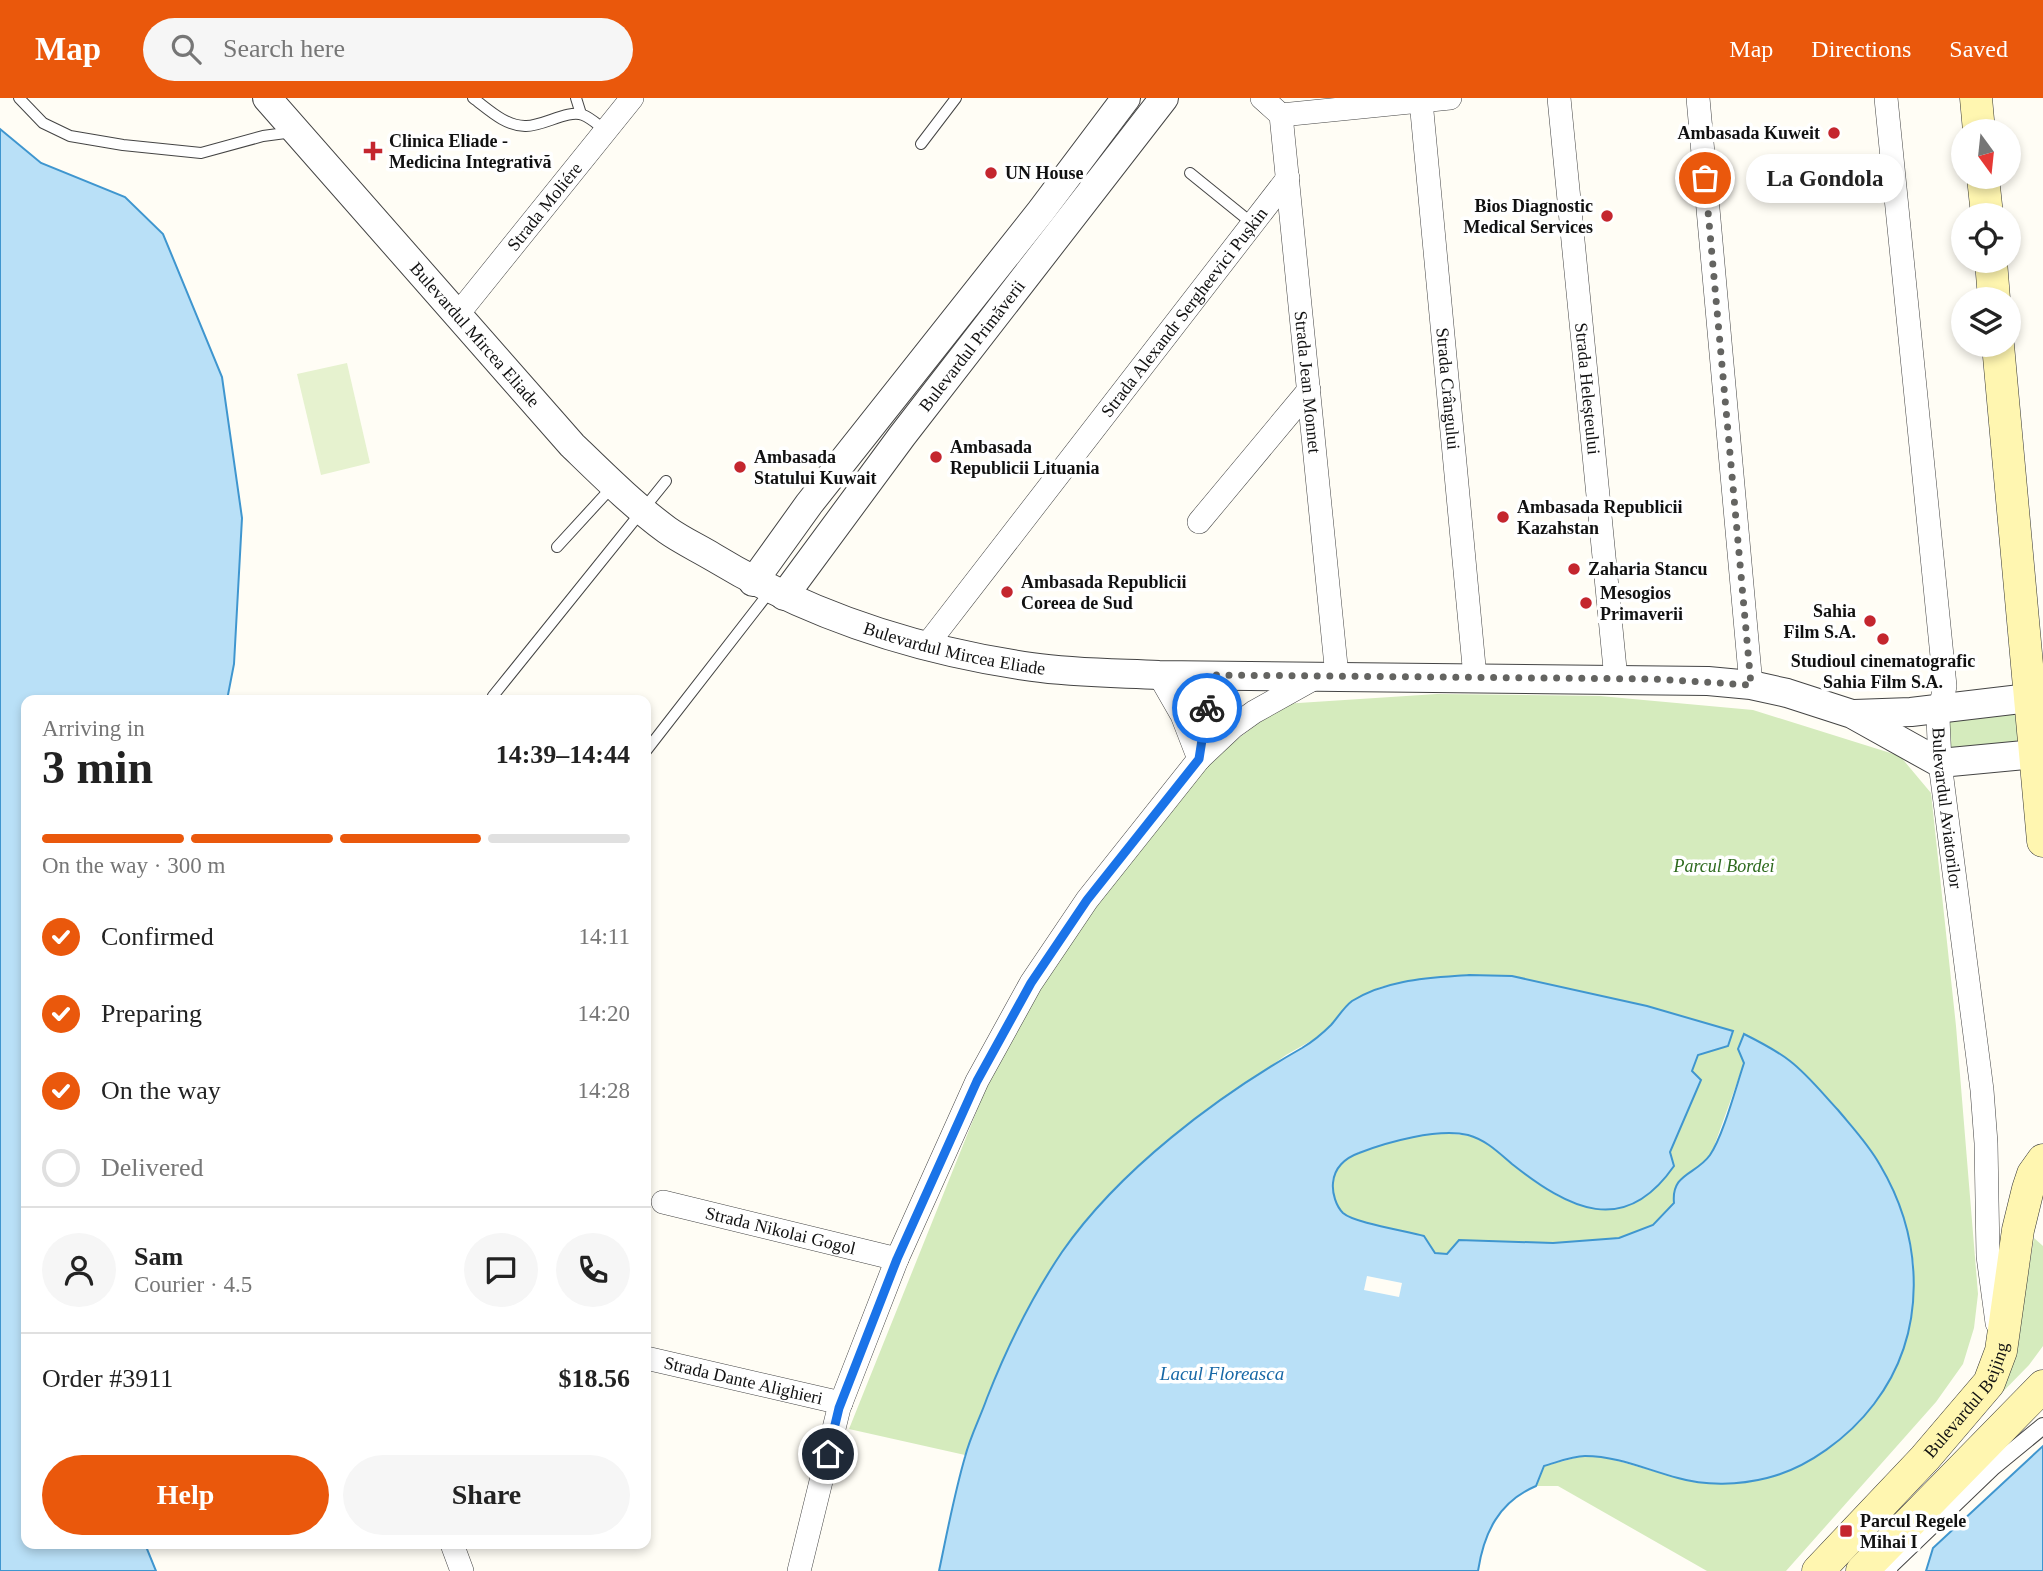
<!DOCTYPE html>
<html lang="en">
<head>
<meta charset="utf-8">
<style>
	:root { --surface:#fff; --page:#f6f6f6; --text:#222; --muted:#767676; --line:#e0e0e0; --accent:#ea580c }
	body { margin:0; font-family:"Times New Roman",serif; background:var(--page); color:var(--text); height:100vh; display:flex; flex-direction:column; font-size:26px; white-space:nowrap }
	* { box-sizing:border-box; margin:0 }
	p { font-size:23px; color:var(--muted) }
	.icon { flex:none; width:38px; height:38px; fill:none; stroke:currentColor; stroke-width:2; stroke-linecap:round; stroke-linejoin:round }
	.map { position:relative; flex:1; overflow:hidden }
	.side { position:absolute; left:21px; top:597px; width:630px; height:854px; display:flex; flex-direction:column; background:var(--surface); border-radius:14px; box-shadow:0 4px 10px #0003 }
	.side>* { flex:none }
	.needle { width:46px; rotate:165deg }
	.buttons { position:absolute; left:1951px; top:21px; display:grid; gap:14px }
	.buttons a { display:grid; place-items:center; width:70px; height:70px; border-radius:50%; background:var(--surface); box-shadow:0 4px 10px #0003; font-size:35px }
	.pin { position:absolute; display:grid; place-items:center; width:60px; height:60px; color:#fff; margin:-30px; border:4px solid #fff; border-radius:50%; box-shadow:0 2px 7px #0007 }
	.courier { position:absolute; display:grid; place-items:center; width:70px; height:70px; margin:-35px; border:5px solid #1a73e8; border-radius:50%; background:#fff; color:#222; box-shadow:0 2px 9px #0007 }
	.bubble { position:absolute; height:49px; border-radius:24px; background:var(--surface); box-shadow:0 4px 10px #0003; font-size:23px; font-weight:700; line-height:49px; text-align:center }
	.summary em { font-style:normal; font-weight:700 }
	.summary div { display:flex; flex-direction:column-reverse }
	.summary { display:flex; align-items:center; justify-content:space-between; height:119px; padding:0 21px }
	h1 { font-size:46px; font-weight:700; line-height:52px }
	.bar { display:grid; grid-template-columns:repeat(4,1fr); gap:10px 7px; align-content:center; height:84px; padding:0 21px }
	.bar i { height:9px; border-radius:5px; background:var(--line) }
	.bar .selected { background:var(--accent) }
	.bar p { grid-column:span 4 }
	.line { display:flex; align-items:center; gap:18px; padding:0 21px; border-top:2px solid var(--line) }
	.line div { flex:1 }
	.round { display:grid; place-items:center; flex:none; width:74px; height:74px; border-radius:37px; background:var(--page) }
	ol { padding:0 21px; list-style:none }
	li { display:flex; align-items:center; gap:21px; height:77px }
	li p { margin-inline-start:auto }
	li .icon { padding:7px; border-radius:50%; background:var(--accent); color:#fff; stroke-width:4 }
	li:last-child { color:var(--muted) }
	li i { width:38px; height:38px; border:4px solid var(--line); border-radius:50% }
	.primary-button { display:flex; gap:14px; margin-top:auto; padding:14px 21px }
	.primary-button a { flex:1; height:80px; border-radius:42px; background:var(--accent); color:#fff; font-size:28px; font-weight:700; line-height:80px; text-align:center }
	.primary-button a+a { background:var(--page); color:var(--text) }
	header { display:flex; align-items:center; gap:42px; box-sizing:border-box; height:98px; padding:0 35px; background:var(--accent); color:#fff }
	header strong { font-size:33px }
	nav { display:flex; gap:38px; margin-inline-start:auto; font-size:24px }
	.search { width:490px; height:63px; background:var(--page); display:flex; align-items:center; gap:18px; box-sizing:border-box; padding:0 24px; border-radius:38px; color:var(--muted); font-size:26px }
	.map>svg:first-child { display:block }
	.green { fill:#d5ebbd }
	.pitch { fill:#e6f2cf }
	.water { fill:#b9e0f7; stroke:#3f96cf; stroke-width:2 }
	.pier { fill:#fffdf5 }
	.lines { fill:none; stroke-linecap:round; stroke-linejoin:round }
	.service-casing { stroke:#444; stroke-width:12 }
	.pedestrian-casing { stroke:#444; stroke-width:18 }
	.minor-casing { stroke:#444; stroke-width:24 }
	.tertiary-casing { stroke:#444; stroke-width:30 }
	.secondary-casing { stroke:#333; stroke-width:33 }
	.service { stroke:#fff; stroke-width:10 }
	.pedestrian { stroke:#fff; stroke-width:16 }
	.minor { stroke:#fff; stroke-width:23 }
	.tertiary { stroke:#fff; stroke-width:28 }
	.secondary { stroke:#fff6b0; stroke-width:32 }
	.done { stroke:#646461; stroke-width:7; stroke-dasharray:0 12.6 }
	.route { stroke:#1a73e8; stroke-width:9 }
	.poi-dot { fill:#c4262e; stroke:#fff; stroke-width:2.5 }
	.labels { text-anchor:middle; dominant-baseline:central; stroke-width:7; stroke-linejoin:round; paint-order:stroke }
	.poi-label { font-size:18px; font-weight:bold; fill:#111; stroke:#fff; text-anchor:start }
	.street-label { font-size:18px; fill:#111; stroke:#fff }
	.park-label { font-size:18px; font-style:italic; fill:#2f6b1f; stroke:#fff }
	.water-label { font-size:19px; font-style:italic; fill:#1768a6; stroke:#fff }
</style>
</head>
<body>
<header>
<strong>Map</strong>
<div class="search"><svg class="icon" aria-label="search" viewBox="0 0 24 24"><circle cx="10" cy="10" r="6"/><path d="M15 15l6 6"/></svg>Search here</div>
<nav><a>Map</a><a>Directions</a><a>Saved</a></nav>
</header>
<div class="map">
<svg width="2043" height="1473" viewBox="0 0 2043 1473">
	<rect width="100%" height="100%" fill="#fffdf5"/>
	<g class="green">
		<path d="M 1437,596 L 1600,598 L 1753,612 L 1900,658 L 1931,695 L 1956,928 L 1978,1196 L 1974,1230 L 1963,1266 L 1936,1304 L 1786,1473 L 1707,1473 L 1558,1388 L 1536,1388 L 1544,1368 L 1583,1358 L 1604,1359 L 1681,1381 L 1738,1385 L 1768,1380 L 1795,1369 L 1827,1350 L 1860,1324 L 1913,1212 L 1914,1166 L 1905,1124 L 1893,1091 L 1879,1065 L 1744,965 L 1712,1054 L 1674,1105 L 1653,1127 L 1619,1140 L 1584,1143 L 1553,1145 L 1459,1142 L 1447,1156 L 1435,1155 L 1424,1138 C 1407,1133 1353,1125 1342,1114 C 1335,1107 1332,1094 1333,1084 C 1334,1071 1343,1062 1355,1056 C 1387,1042 1453,1026 1485,1044 C 1494,1049 1502,1057 1510,1064 C 1544,1093 1578,1117 1625,1109 L 1670,1054 L 1701,982 L 1692,973 L 1698,957 L 1727,948 L 1668,916 L 1647,908 L 1469,877 L 1409,883 L 1380,889 L 1350,904 L 1329,930 L 1316,940 L 1286,957 L 1193,1024 L 1157,1052 L 1103,1102 L 1063,1154 L 1025,1215 L 997,1277 L 965,1357 L 849,1331 L 998,960 L 1048,869 L 1177,696 L 1226,650 L 1283,606 Z"/>
		<path d="M 2014,616 L 2018,620 L 2019,641 L 2011,646 L 1951,651 L 1947,646 L 1947,623 Z"/>
		<path d="M 2034,1140 L 2043,1148 L 2043,1248 L 2029,1267 L 1985,1312 L 2020,1224 Z"/>
	</g>
	<path class="pitch" d="M 347,265 L 370,365 L 321,377 L 297,276 Z"/>
	<g class="water">
		<path d="M 0,31 L 41,65 L 125,99 L 163,136 L 222,279 L 242,420 L 234,566 L 227,602 L 26,602 L 26,1446 L 145,1446 L 156,1473 L 0,1473 Z"/>
		<path d="M 1469,877 L 1512,878 L 1647,908 L 1733,933 L 1728,948 L 1698,957 L 1692,973 L 1701,982 L 1670,1054 L 1674,1068 C 1624,1140 1569,1111 1512,1066 C 1498,1054 1486,1042 1468,1037 C 1438,1030 1387,1044 1359,1055 C 1345,1060 1334,1070 1333,1085 C 1332,1095 1336,1108 1343,1115 C 1354,1125 1407,1133 1424,1138 L 1435,1155 L 1447,1156 L 1459,1142 L 1553,1145 L 1619,1140 L 1653,1127 L 1674,1105 C 1671,1075 1696,1077 1710,1057 C 1723,1038 1736,989 1744,965 L 1738,951 L 1744,936 C 1760,944 1776,952 1790,963 C 1808,977 1823,996 1838,1012 C 1853,1030 1869,1047 1880,1067 C 1924,1141 1928,1235 1874,1306 C 1849,1339 1808,1370 1767,1380 C 1740,1387 1705,1388 1678,1380 C 1647,1372 1618,1358 1585,1358 C 1572,1358 1558,1364 1544,1368 L 1536,1388 C 1499,1404 1484,1434 1478,1473 L 939,1473 C 947,1435 954,1397 965,1359 C 970,1339 980,1320 987,1300 C 1007,1249 1031,1200 1062,1154 C 1119,1072 1216,999 1302,950 C 1312,944 1323,935 1331,927 C 1338,919 1344,909 1352,903 C 1387,881 1430,880 1469,877 Z"/>
		<path d="M 2043,1348 L 2043,1473 L 1926,1473 L 1933,1450 Z"/>
	</g>
	<path class="pier" d="M 1367,1178 L 1402,1185 L 1399,1199 L 1364,1192 Z"/>
	<g class="lines">
		<defs>
			<g id="service">
				<path d="M 19,0 L 43,25 L 70,38 L 123,47 L 201,55 L 263,38 L 293,34"/>
				<path d="M 473,0 C 488,11 505,28 525,28 C 542,29 568,11 583,17 C 591,20 598,27 605,32"/>
				<path d="M 576,0 L 581,16"/>
				<path d="M 921,46 L 956,0"/>
				<path d="M 1190,75 L 1253,126"/>
				<path d="M 557,449 L 612,389"/>
				<path d="M 496,602 L 493,598 L 666,383"/>
				<path d="M 646,653 L 771,492"/>
			</g>
			<path id="pedestrian" d="M 1888,1473 L 1891,1467 L 1993,1369 L 2043,1328"/>
			<g id="minor">
				<path id="s1" d="M 1262,0 L 1281,17 L 1337,578"/>
				<path id="s2" d="M 1559,0 L 1616,581"/>
				<path d="M 1698,0 L 1751,587"/>
				<path id="s3" d="M 1886,0 L 1945,588 L 1938,620 L 1940,665 L 1982,992 L 1986,1045 L 1988,1158 L 1997,1225"/>
				<path id="s4" d="M 1421,3 L 1475,579"/>
				<path d="M 1281,17 L 1450,0"/>
				<path id="s5" d="M 458,216 L 632,0"/>
				<path d="M 1199,424 L 1309,292"/>
				<path id="s6" d="M 926,548 L 1288,80"/>
				<path d="M 1159,577 L 1182,617 L 1199,661"/>
				<path d="M 1199,661 L 1212,577"/>
				<path id="s7" d="M 663,1104 L 897,1161"/>
				<path id="s8" d="M 646,1260 L 841,1305"/>
				<path d="M 452,1446 L 462,1473"/>
				<path d="M 799,1473 L 839,1310 L 897,1161 L 977,983 L 1031,885 L 1087,802 L 1199,661 L 1233,629 L 1254,614 L 1315,580"/>
			</g>
			<g id="tertiary">
				<path id="s9" d="M 267,0 L 572,347 C 603,377 633,407 667,432 C 681,442 698,450 713,459 C 810,518 919,553 1032,569 C 1073,575 1117,575 1159,577 L 1708,583 L 1751,587 L 1787,595 L 1852,616 L 1940,665 L 2035,656"/>
				<path d="M 753,484 L 809,406 L 1041,113 L 1126,0"/>
				<path id="s10" d="M 784,498 L 902,338 L 1164,0"/>
				<path d="M 1854,616 L 1911,614 L 2029,600"/>
			</g>
			<g id="secondary">
				<path d="M 1976,0 L 1979,33"/>
				<path d="M 1983,79 L 1987,117"/>
				<path d="M 1991,163 L 1994,201"/>
				<path d="M 1998,247 L 2043,743"/>
				<path id="s11" d="M 1818,1473 L 1925,1360 L 1989,1285 L 2001,1253 L 2018,1132 L 2028,1091 L 2033,1076 L 2043,1062"/>
				<path d="M 1862,1473 L 2043,1288"/>
			</g>
		</defs>
		<use href="#service" class="service-casing"/>
		<use href="#pedestrian" class="pedestrian-casing"/>
		<use href="#minor" class="minor-casing"/>
		<use href="#tertiary" class="tertiary-casing"/>
		<use href="#secondary" class="secondary-casing"/>
		<use href="#service" class="service"/>
		<use href="#pedestrian" class="pedestrian"/>
		<use href="#minor" class="minor"/>
		<use href="#tertiary" class="tertiary"/>
		<use href="#secondary" class="secondary"/>
	</g>
	<g class="lines">
		<path class="done" d="M 1207,610 L 1212,577 L 1654,581 L 1751,587 L 1705,80"/>
		<path class="route" d="M 828,1356 L 839,1310 L 897,1161 L 977,983 L 1031,885 L 1087,802 L 1199,661 L 1207,610"/>
	</g>
	<g class="poi-dot">
		<circle cx="1834" cy="35" r="7"/>
		<path d="M369.5 42.5h7v7h7v7h-7v7h-7v-7h-7v-7h7z"/>
		<circle cx="991" cy="75" r="7"/>
		<circle cx="1607" cy="118" r="7"/>
		<circle cx="936" cy="359" r="7"/>
		<circle cx="740" cy="369" r="7"/>
		<circle cx="1503" cy="419" r="7"/>
		<circle cx="1574" cy="471" r="7"/>
		<circle cx="1007" cy="494" r="7"/>
		<circle cx="1586" cy="505" r="7"/>
		<circle cx="1870" cy="523" r="7"/>
		<circle cx="1883" cy="541" r="7"/>
		<rect x="1839" y="1426" width="14" height="14" rx="3.5"/>
	</g>
	<g class="labels">
		<g class="poi-label">
			<text x="1820" y="35" text-anchor="end">Ambasada Kuweit</text>
			<text x="389" y="43">Clinica Eliade -<tspan x="389" dy="21">Medicina Integrativă</tspan></text>
			<text x="1005" y="75">UN House</text>
			<text x="1593" y="108" text-anchor="end">Bios Diagnostic<tspan x="1593" dy="21">Medical Services</tspan></text>
			<text x="950" y="349">Ambasada<tspan x="950" dy="21">Republicii Lituania</tspan></text>
			<text x="754" y="359">Ambasada<tspan x="754" dy="21">Statului Kuwait</tspan></text>
			<text x="1517" y="409">Ambasada Republicii<tspan x="1517" dy="21">Kazahstan</tspan></text>
			<text x="1588" y="471">Zaharia Stancu</text>
			<text x="1021" y="484">Ambasada Republicii<tspan x="1021" dy="21">Coreea de Sud</tspan></text>
			<text x="1600" y="495">Mesogios<tspan x="1600" dy="21">Primaverii</tspan></text>
			<text x="1856" y="513" text-anchor="end">Sahia<tspan x="1856" dy="21">Film S.A.</tspan></text>
			<text x="1883" y="563" text-anchor="middle">Studioul cinematografic<tspan x="1883" dy="21">Sahia Film S.A.</tspan></text>
			<text x="1860" y="1423">Parcul Regele<tspan x="1860" dy="21">Mihai I</tspan></text>
		</g>
		<g class="street-label">
			<text stroke="none"><textPath href="#s5" startOffset="138">Strada Moliére</textPath></text>
			<text stroke="none"><textPath href="#s6" startOffset="422">Strada Alexandr Sergheevici Pușkin</textPath></text>
			<text stroke="none"><textPath href="#s9" startOffset="315">Bulevardul Mircea Eliade</textPath></text>
			<text stroke="none"><textPath href="#s10" startOffset="313">Bulevardul Primăverii</textPath></text>
			<text stroke="none"><textPath href="#s1" startOffset="294">Strada Jean Monnet</textPath></text>
			<text stroke="none"><textPath href="#s2" startOffset="292">Strada Heleșteului</textPath></text>
			<text stroke="none"><textPath href="#s4" startOffset="289">Strada Crângului</textPath></text>
			<text stroke="none"><textPath href="#s9" startOffset="903">Bulevardul Mircea Eliade</textPath></text>
			<text stroke="none"><textPath href="#s3" startOffset="714">Bulevardul Aviatorilor</textPath></text>
			<text stroke="none"><textPath href="#s7" startOffset="121">Strada Nikolai Gogol</textPath></text>
			<text stroke="none"><textPath href="#s8" startOffset="100">Strada Dante Alighieri</textPath></text>
			<text stroke="none"><textPath href="#s11" startOffset="228">Bulevardul Beijing</textPath></text>
		</g>
		<g class="park-label">
			<text x="1724" y="768">Parcul Bordei</text>
		</g>
		<g class="water-label">
			<text x="1222" y="1275">Lacul Floreasca</text>
		</g>
	</g>
</svg>
<div class="buttons">
<a><svg class="needle" viewBox="-14 -14 28 28"><path d="M0-13l5 13h-10z" fill="#e53935"/><path d="M0 13l5-13h-10z" fill="#767676"/></svg></a>
<a><svg class="icon" aria-label="locate" viewBox="0 0 24 24"><circle cx="12" cy="12" r="6"/><path d="M12 2v4M12 18v4M2 12h4M18 12h4"/></svg></a>
<a><svg class="icon" aria-label="layers" viewBox="0 0 24 24"><path d="M12 4l9 5-9 5-9-5zM3 14l9 5 9-5"/></svg></a>
</div>
<div class="pin" style="left:1705px;top:80px;background:#ea580c"><svg class="icon" aria-label="bag" viewBox="0 0 24 24"><path d="M5 8h14l-1 12H6zM9 8a3 3 0 0 1 6 0"/></svg></div>
<div class="pin" style="left:828px;top:1356px;background:#1f2937"><svg class="icon" aria-label="home" viewBox="0 0 24 24"><path d="M3 11l9-7 9 7M6 9v11h12V9"/></svg></div>
<div class="courier" style="left:1207px;top:610px"><svg class="icon" aria-label="bike" viewBox="0 0 24 24"><circle cx="6" cy="16" r="4"/><circle cx="18" cy="16" r="4"/><path d="M6 16l4-8h5l3 8M10 8l3 8H6M13 5h3"/></svg></div>
<div class="bubble" style="left:1746px;top:56px;width:158px">La Gondola</div>
<section class="side">
<div class="summary"><div><h1>3 min</h1><p>Arriving in</p></div><em>14:39–14:44</em></div>
<div class="bar"><i class="selected"></i><i class="selected"></i><i class="selected"></i><i></i><p>On the way · 300 m</p></div>
<ol>
<li><svg class="icon" aria-label="check" viewBox="0 0 24 24"><path d="M5 12l5 5 9-10"/></svg>Confirmed<p>14:11</p></li>
<li><svg class="icon" aria-label="check" viewBox="0 0 24 24"><path d="M5 12l5 5 9-10"/></svg>Preparing<p>14:20</p></li>
<li><svg class="icon" aria-label="check" viewBox="0 0 24 24"><path d="M5 12l5 5 9-10"/></svg>On the way<p>14:28</p></li>
<li><i></i>Delivered</li>
</ol>
<div class="line" style="height:126px"><a class="round"><svg class="icon" aria-label="person" viewBox="0 0 24 24"><circle cx="12" cy="8" r="4"/><path d="M4 21q1-7 8-7t8 7"/></svg></a><div><b>Sam</b><p>Courier · 4.5</p></div><a class="round"><svg class="icon" aria-label="chat" viewBox="0 0 24 24"><path d="M4 5h16v11H9l-5 4z"/></svg></a><a class="round"><svg class="icon" aria-label="phone" viewBox="0 0 24 24"><path d="M5 4h4l2 5-3 2q2 4 5 5l2-3 5 2v4C11 20 4 13 5 4z"/></svg></a></div>
<div class="line" style="height:91px"><div>Order #3911</div><b>$18.56</b></div>
<div class="primary-button"><a>Help</a><a>Share</a></div>
</section>
</div>
</body>
</html>
